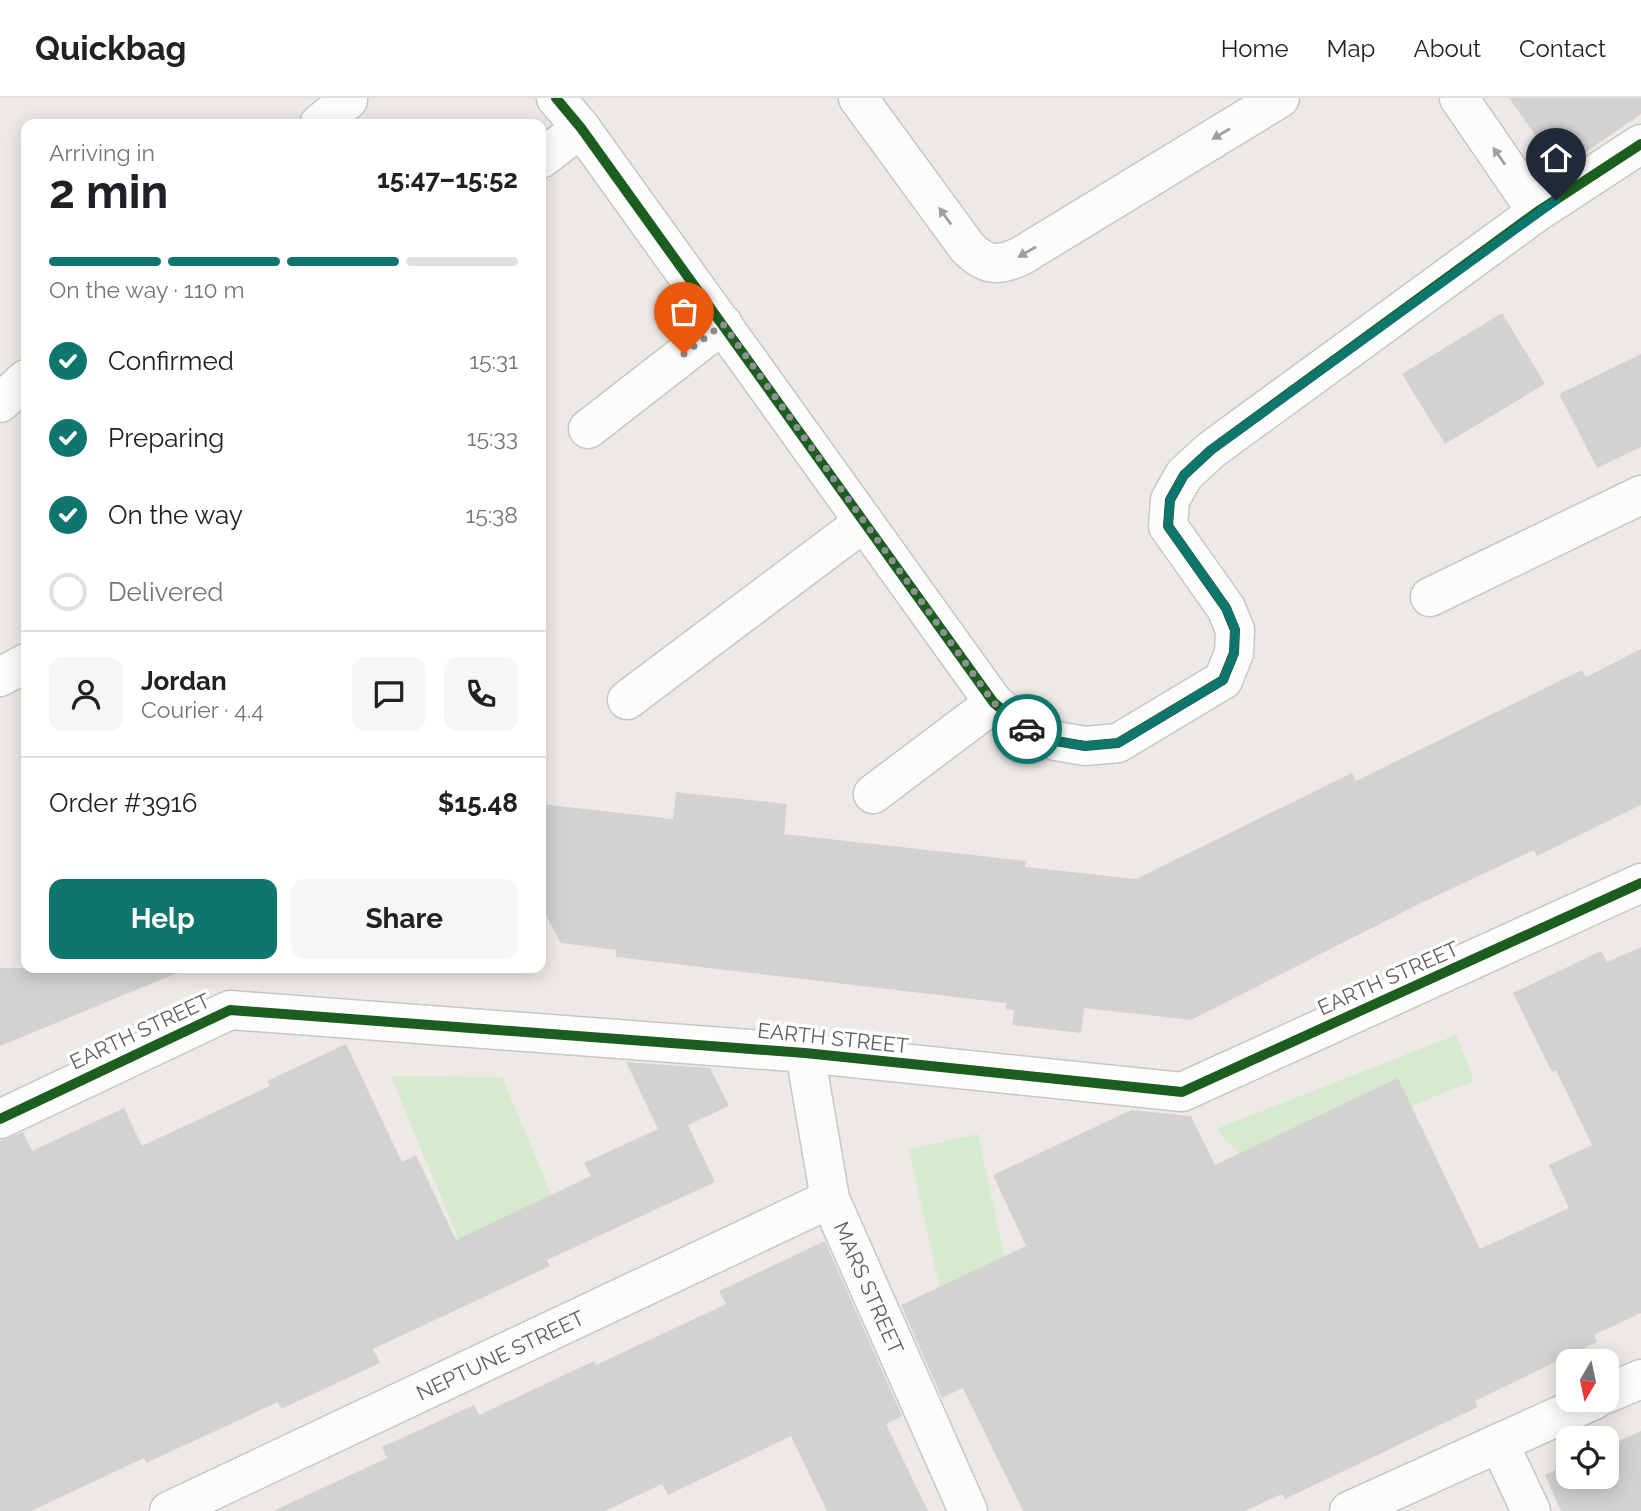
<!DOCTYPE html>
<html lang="en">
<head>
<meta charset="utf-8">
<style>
	:root { --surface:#fff; --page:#f6f6f6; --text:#202124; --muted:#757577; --line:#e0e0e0; --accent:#0f766e }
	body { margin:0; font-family:Raleway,sans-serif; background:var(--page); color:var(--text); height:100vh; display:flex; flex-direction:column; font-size:26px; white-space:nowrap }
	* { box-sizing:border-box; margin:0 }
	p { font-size:23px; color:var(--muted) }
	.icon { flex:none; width:38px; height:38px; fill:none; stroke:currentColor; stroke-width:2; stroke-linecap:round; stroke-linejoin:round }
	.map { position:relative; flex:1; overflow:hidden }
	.side { position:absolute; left:21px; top:21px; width:525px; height:854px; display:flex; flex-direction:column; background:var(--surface); border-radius:14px; box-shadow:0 4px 18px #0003 }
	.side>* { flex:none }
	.needle { width:46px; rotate:189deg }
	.fabs { position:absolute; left:1556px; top:1251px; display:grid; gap:14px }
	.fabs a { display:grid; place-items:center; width:63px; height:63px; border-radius:14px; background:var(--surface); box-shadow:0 4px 18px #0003; font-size:35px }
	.pin { position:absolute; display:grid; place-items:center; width:60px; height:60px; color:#fff; margin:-72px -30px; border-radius:50% 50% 50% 0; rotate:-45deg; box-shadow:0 0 7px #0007 }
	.pin .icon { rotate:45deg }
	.courier { position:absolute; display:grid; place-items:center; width:70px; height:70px; margin:-35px; border:5px solid #0f766e; border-radius:50%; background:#fff; color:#222; box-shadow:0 2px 9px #0007 }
	.summary em { font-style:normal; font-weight:700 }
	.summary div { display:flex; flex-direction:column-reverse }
	.summary { display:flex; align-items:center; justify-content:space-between; height:119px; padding:0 28px }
	h1 { font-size:46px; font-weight:700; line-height:52px }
	.bar { display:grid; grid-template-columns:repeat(4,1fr); gap:10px 7px; align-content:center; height:84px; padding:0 28px }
	.bar i { height:9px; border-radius:5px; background:var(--line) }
	.bar .active { background:var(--accent) }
	.bar p { grid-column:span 4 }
	.line { display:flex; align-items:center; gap:18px; padding:0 28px; border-top:2px solid var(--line) }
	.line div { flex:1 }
	.round { display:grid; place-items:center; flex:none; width:74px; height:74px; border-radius:14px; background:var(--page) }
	ol { padding:0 28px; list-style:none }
	li { display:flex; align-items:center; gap:21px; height:77px }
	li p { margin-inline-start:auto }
	li .icon { padding:7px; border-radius:50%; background:var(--accent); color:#fff; stroke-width:4 }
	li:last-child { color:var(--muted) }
	li i { width:38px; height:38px; border:4px solid var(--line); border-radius:50% }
	.primary-button { display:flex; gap:14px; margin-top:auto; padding:14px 28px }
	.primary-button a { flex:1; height:80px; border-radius:14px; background:var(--accent); color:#fff; font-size:28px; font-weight:700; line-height:80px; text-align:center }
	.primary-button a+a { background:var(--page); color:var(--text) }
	header { display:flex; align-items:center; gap:42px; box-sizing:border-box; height:98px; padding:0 35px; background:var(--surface); border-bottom:2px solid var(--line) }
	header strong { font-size:33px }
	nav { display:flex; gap:38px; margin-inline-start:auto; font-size:24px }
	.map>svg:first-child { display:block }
	.green { fill:#d6eacf }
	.building { fill:#d4d2d0 }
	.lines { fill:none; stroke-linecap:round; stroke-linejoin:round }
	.minor-casing { stroke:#c8c7c7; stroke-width:41 }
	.minor { stroke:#fcfcfb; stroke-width:38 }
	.cycleway-casing { stroke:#fff; stroke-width:15 }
	.cycleway { stroke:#1b5e20; stroke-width:10 }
	.oneway { fill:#9b9fa1 }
	.done { stroke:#8e9192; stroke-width:7; stroke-dasharray:0 12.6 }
	.route { stroke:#0f766e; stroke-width:9 }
	.labels { text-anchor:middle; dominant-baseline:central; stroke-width:7; stroke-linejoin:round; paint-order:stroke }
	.street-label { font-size:21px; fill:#5b6165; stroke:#fff }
</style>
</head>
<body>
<header>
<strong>Quickbag</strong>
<nav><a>Home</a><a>Map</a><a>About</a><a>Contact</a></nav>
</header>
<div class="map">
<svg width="1641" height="1413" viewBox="0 0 1641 1413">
	<rect width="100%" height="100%" fill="#edeae6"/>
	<g class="green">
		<path d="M 1456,937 L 1474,983 L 1254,1070 L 1216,1031 Z"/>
		<path d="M 391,978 L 502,979 L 573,1149 L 478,1188 Z"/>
		<path d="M 978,1036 L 1010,1186 L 942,1200 L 909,1051 Z"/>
	</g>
	<g class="building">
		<path d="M 1509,0 L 1641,0 L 1641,16 L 1560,72 Z"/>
		<path d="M 1502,215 L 1545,286 L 1445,346 L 1402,276 Z"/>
		<path d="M 1641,256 L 1641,349 L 1597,370 L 1559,296 Z"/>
		<path d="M 1641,551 L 1641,707 L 1537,758 L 1534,752 L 1421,805 L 1191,922 L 1084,910 L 1081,935 L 1012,927 L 1014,912 L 1006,911 L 1006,905 L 616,859 L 616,852 L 561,845 L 541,808 L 541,706 L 673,721 L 676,694 L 787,706 L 784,736 L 1026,763 L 1025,769 L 1136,781 L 1352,675 L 1356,683 L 1582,572 L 1586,579 Z"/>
		<path d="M 1641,849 L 1641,1215 L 1594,1237 L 1597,1244 L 1475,1303 L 1478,1309 L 1285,1401 L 1282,1396 L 1245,1413 L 1023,1413 L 963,1290 L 942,1300 L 901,1207 L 1026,1148 L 993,1077 L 1131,1012 L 1191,1018 L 1215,1067 L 1398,980 L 1480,1151 L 1569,1110 L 1549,1067 L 1592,1047 L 1556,972 L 1552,974 L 1513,895 L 1601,853 L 1607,864 Z"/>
		<path d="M 0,870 L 187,870 L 187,871 L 0,948 Z"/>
		<path d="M 346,946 L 402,1064 L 416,1057 L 456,1142 L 591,1078 L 584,1065 L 658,1031 L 626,964 L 710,970 L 729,1008 L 688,1027 L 715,1084 L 547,1162 L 550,1168 L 373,1251 L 380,1265 L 281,1311 L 278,1304 L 146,1365 L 144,1360 L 31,1413 L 0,1413 L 0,1043 L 23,1034 L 32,1053 L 124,1010 L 142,1048 L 270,988 L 267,983 Z"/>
		<path d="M 825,1143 L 902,1318 L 886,1326 L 928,1413 L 827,1413 L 791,1338 L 668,1397 L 662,1386 L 605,1413 L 273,1413 L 387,1360 L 382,1349 L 474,1307 L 479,1317 L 594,1263 L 596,1267 L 726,1206 L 719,1193 Z"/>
		<path d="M 1641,1333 L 1641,1413 L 1561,1413 L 1545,1377 L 1568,1366 L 1568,1379 L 1606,1379 L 1606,1349 Z"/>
	</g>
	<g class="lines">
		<defs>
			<g id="minor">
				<path d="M 556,0 L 581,30 L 994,605 L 1024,629 L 1056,643 L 1085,648 L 1118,645 L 1223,582 L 1234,555 L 1235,532 L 1226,510 L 1168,428 L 1170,402 L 1184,377 L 1211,352 L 1537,114 L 1641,46"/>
				<path d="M 858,0 L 967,149 C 985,168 998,169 1021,158 L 1280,0"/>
				<path d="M 1459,0 L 1537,114"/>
				<path d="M 319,26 L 348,2"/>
				<path d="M 541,61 L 581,30"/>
				<path d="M 0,305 L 26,281"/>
				<path d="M 588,331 L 723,226"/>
				<path d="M 1430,499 L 1641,397"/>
				<path d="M 0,579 L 26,565"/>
				<path d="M 627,602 L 864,424"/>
				<path d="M 873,696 L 994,605"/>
				<path id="s1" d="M 805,955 L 830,1101 L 968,1413"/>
				<path d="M 0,1021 L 230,912 L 805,955 L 1182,994 L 1641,785"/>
				<path d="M 1606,1296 L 1641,1281"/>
				<path d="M 1499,1345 L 1531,1413"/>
				<path id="s2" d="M 169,1413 L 830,1101"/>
				<path d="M 1349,1413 L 1594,1302"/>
			</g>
		</defs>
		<use href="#minor" class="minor-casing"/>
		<use href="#minor" class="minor"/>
		<defs>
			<g id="cycleway">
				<path d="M 556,0 L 581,30 L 994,605 L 1024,629 L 1056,643 L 1085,648 L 1118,645 L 1223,582 L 1234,555 L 1235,532 L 1226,510 L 1168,428 L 1170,402 L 1184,377 L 1211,352 L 1537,114 L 1641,46"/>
				<path d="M 0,1021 L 230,912 L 805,955 L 1182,994 L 1641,785"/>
			</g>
		</defs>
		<use href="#cycleway" class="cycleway-casing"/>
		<use href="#cycleway" class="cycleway"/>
	</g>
	<defs><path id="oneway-solid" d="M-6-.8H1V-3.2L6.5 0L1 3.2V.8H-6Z" transform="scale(1.75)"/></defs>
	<g class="oneway">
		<use href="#oneway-solid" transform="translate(1221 36) rotate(149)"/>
		<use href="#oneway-solid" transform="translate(1499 58) rotate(-125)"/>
		<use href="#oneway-solid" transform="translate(945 118) rotate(-126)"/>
		<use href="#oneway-solid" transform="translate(1027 154) rotate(150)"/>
	</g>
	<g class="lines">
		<path class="done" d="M 684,256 L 723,226 L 994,605 L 1027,631"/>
		<path class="route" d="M 1027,631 L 1056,643 L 1085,648 L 1118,645 L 1223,582 L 1234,555 L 1235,531 L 1226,510 L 1168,428 L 1170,402 L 1177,390 L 1184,377 L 1211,352 L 1556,102"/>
	</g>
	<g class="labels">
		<g class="street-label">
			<text transform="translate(1388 880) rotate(-24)">EARTH STREET</text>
			<text transform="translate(140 933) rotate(-25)">EARTH STREET</text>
			<text transform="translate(833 940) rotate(6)">EARTH STREET</text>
			<text stroke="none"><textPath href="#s1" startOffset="245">MARS STREET</textPath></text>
			<text stroke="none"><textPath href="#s2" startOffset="366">NEPTUNE STREET</textPath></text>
		</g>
	</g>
</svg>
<div class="fabs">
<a><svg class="needle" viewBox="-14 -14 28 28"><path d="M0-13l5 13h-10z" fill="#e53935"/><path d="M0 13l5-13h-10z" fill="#757577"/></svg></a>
<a><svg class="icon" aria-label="locate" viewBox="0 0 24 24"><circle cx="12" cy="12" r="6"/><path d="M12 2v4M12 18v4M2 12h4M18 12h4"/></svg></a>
</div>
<div class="pin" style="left:684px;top:256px;background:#ea580c"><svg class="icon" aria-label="bag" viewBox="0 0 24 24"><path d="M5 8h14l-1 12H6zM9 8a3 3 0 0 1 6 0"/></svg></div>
<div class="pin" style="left:1556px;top:102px;background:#1f2937"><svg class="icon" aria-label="home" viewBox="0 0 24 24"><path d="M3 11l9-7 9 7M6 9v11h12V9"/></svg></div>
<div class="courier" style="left:1027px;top:631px"><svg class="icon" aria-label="car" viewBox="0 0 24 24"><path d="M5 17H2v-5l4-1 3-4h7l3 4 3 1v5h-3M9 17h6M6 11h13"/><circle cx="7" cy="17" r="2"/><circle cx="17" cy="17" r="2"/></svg></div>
<section class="side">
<div class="summary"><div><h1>2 min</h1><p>Arriving in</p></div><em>15:47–15:52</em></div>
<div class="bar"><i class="active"></i><i class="active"></i><i class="active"></i><i></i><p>On the way · 110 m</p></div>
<ol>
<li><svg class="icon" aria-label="check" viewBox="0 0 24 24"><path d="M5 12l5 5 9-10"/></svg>Confirmed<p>15:31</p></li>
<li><svg class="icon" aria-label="check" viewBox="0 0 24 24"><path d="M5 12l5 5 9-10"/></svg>Preparing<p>15:33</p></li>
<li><svg class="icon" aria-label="check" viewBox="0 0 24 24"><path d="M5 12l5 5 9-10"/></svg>On the way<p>15:38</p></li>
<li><i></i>Delivered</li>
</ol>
<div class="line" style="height:126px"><a class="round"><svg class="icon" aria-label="person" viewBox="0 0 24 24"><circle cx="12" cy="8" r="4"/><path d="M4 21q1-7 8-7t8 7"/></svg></a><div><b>Jordan</b><p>Courier · 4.4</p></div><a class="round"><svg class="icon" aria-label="chat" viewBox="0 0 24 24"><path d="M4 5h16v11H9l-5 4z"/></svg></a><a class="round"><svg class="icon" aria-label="phone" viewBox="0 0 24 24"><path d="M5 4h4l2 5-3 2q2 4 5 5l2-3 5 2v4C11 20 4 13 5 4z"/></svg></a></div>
<div class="line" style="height:91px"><div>Order #3916</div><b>$15.48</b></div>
<div class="primary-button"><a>Help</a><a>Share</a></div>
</section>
</div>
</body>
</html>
